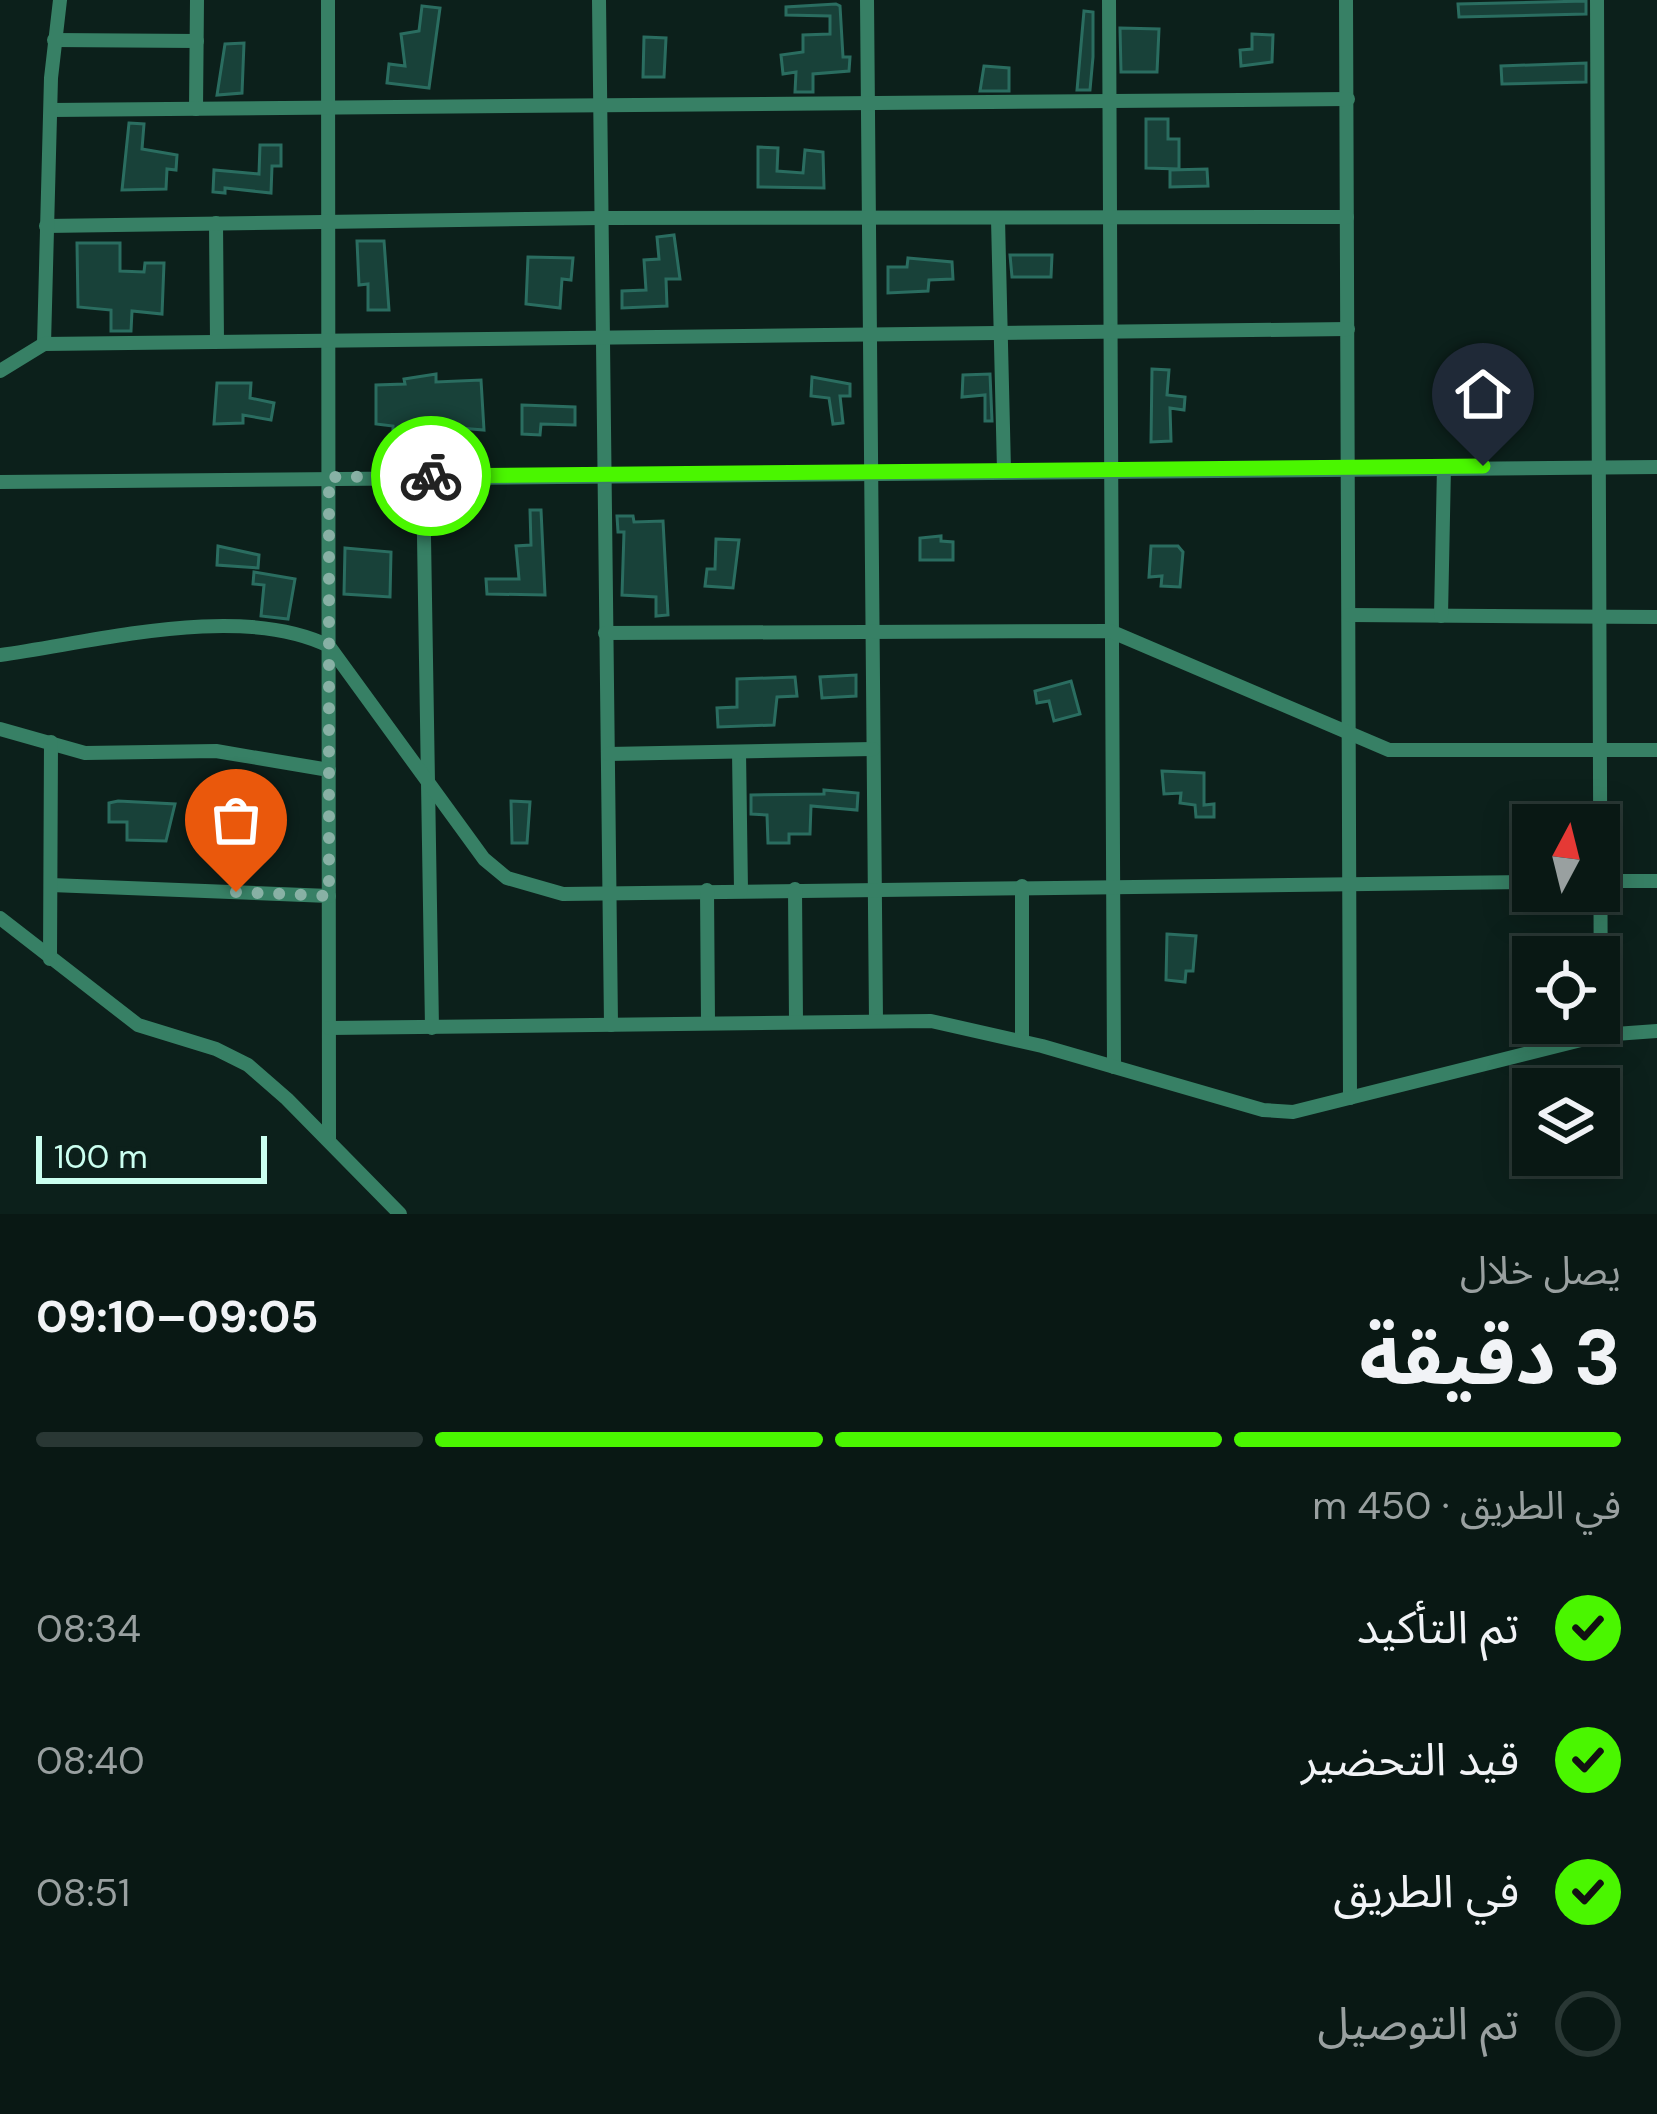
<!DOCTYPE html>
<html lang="ar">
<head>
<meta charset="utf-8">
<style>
	:root { --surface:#091814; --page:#172522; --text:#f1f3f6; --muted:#99a0a0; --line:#293734; --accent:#4af600 }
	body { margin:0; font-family:"DM Sans","Noto Sans Arabic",sans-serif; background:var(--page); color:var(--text); direction:rtl; height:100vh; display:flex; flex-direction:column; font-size:45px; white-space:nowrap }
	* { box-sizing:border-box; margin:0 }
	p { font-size:39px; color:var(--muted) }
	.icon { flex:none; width:66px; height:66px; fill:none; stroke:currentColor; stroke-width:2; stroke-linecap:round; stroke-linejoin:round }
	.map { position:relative; height:1214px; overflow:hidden; direction:ltr }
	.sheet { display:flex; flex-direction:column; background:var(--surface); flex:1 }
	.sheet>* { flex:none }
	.needle { width:78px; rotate:7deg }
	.buttons { position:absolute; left:1512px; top:804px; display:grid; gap:24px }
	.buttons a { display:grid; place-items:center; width:108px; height:108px; border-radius:0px; background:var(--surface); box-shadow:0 6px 30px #0003,0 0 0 3px var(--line); font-size:60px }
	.scale { position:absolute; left:36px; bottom:30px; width:231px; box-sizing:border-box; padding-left:12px; border:6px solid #cbfff0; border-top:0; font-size:33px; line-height:42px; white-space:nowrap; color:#cbfff0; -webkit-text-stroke:9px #0c201b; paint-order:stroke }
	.pin { position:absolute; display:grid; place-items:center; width:102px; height:102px; color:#fff; margin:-123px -51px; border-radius:50% 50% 50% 0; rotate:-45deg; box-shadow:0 0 12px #0007 }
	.pin .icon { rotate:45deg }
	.courier { position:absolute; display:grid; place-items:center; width:120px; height:120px; margin:-60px; border:9px solid #4af600; border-radius:50%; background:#fff; color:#222; box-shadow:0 3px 15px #0007 }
	.overview em { font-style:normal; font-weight:700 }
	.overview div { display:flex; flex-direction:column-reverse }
	.overview { display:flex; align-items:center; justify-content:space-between; height:204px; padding:0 36px }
	h1 { font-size:78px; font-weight:700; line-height:90px }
	.bar { display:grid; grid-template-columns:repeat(4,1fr); gap:18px 12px; align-content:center; height:144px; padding:0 36px }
	.bar i { height:15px; border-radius:9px; background:var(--line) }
	.bar .selected { background:var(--accent) }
	.bar p { grid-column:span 4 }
	ol { padding:0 36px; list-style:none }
	li { display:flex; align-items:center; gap:36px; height:132px }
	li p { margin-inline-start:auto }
	li .icon { padding:12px; border-radius:50%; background:var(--accent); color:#111; stroke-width:4 }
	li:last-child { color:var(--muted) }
	li i { width:66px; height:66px; border:6px solid var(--line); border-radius:50% }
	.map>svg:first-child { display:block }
	.building { fill:#184139; stroke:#2a6d60; stroke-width:3 }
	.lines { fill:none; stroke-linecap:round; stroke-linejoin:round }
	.street { stroke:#378065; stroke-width:14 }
	.done { stroke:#88b1a5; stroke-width:12; stroke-dasharray:0 21.6 }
	.route { stroke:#4af600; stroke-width:15 }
</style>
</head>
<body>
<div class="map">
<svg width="1657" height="1214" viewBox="0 0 1657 1214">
	<rect width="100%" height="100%" fill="#0c201b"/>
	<g class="building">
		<path d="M 1586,1 L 1586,14 L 1459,17 L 1458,4 Z"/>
		<path d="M 836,4 L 840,6 L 843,57 L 850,57 L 849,71 L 813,74 L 813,92 L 795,92 L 796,72 L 783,74 L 781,55 L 803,52 L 803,35 L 830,34 L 830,16 L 786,15 L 786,7 Z"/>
		<path d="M 422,6 L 440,8 L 429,88 L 387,83 L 389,64 L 405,66 L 401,34 L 419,31 Z"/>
		<path d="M 1084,11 L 1093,12 L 1093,57 L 1090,90 L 1077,90 Z"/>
		<path d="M 1120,28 L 1159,29 L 1157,72 L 1121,72 Z"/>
		<path d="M 1252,34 L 1273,35 L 1272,62 L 1241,66 L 1240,50 L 1252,49 Z"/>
		<path d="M 644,37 L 666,38 L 664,77 L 643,77 Z"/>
		<path d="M 244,43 L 242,93 L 217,95 L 225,44 Z"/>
		<path d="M 1586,63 L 1586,82 L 1502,84 L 1501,66 Z"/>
		<path d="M 984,66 L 1009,68 L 1009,91 L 980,91 Z"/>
		<path d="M 1146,119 L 1168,119 L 1168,139 L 1179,139 L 1179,169 L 1146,168 Z"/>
		<path d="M 129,123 L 144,124 L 142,149 L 177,155 L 176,170 L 167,169 L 166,189 L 122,190 Z"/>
		<path d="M 260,145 L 281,145 L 281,166 L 272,166 L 271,193 L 225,188 L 225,193 L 213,192 L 214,170 L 259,174 Z"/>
		<path d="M 758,147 L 778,148 L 777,171 L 803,173 L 805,150 L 823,152 L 824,188 L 758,187 Z"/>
		<path d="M 1207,169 L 1208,186 L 1170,187 L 1170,170 Z"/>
		<path d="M 674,235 L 680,279 L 666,279 L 667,306 L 622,308 L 622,291 L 646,290 L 644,260 L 659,259 L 657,237 Z"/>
		<path d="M 357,241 L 384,241 L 389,310 L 368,310 L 368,284 L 359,285 Z"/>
		<path d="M 77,243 L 120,243 L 120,271 L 144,272 L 145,263 L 164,263 L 162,314 L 132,311 L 131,331 L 111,331 L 111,310 L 78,307 Z"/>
		<path d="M 1010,255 L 1052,255 L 1051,277 L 1012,277 Z"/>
		<path d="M 528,257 L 573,258 L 571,280 L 562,279 L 560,308 L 526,304 Z"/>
		<path d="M 908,258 L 952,262 L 953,279 L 929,280 L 928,291 L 888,293 L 888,267 L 907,267 Z"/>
		<path d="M 1152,369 L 1169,370 L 1167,395 L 1185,397 L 1184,410 L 1170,408 L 1171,441 L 1151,442 Z"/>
		<path d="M 436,374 L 436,382 L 481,380 L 484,430 L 448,427 L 446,444 L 393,447 L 393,426 L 376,424 L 376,385 L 405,384 L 404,379 Z"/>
		<path d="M 990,374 L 992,421 L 985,421 L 985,395 L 962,397 L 963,375 Z"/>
		<path d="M 812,377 L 850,384 L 850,396 L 840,396 L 843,423 L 833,424 L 829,398 L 811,396 Z"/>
		<path d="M 217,383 L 251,383 L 250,398 L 274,403 L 271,420 L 243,415 L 243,423 L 214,424 Z"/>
		<path d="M 522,405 L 575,407 L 575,425 L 541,424 L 540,435 L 522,434 Z"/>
		<path d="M 530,510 L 541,510 L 545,595 L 487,594 L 486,579 L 519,579 L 516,546 L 531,545 Z"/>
		<path d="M 617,516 L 633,516 L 634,522 L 663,521 L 668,615 L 656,616 L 656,597 L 622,595 L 624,532 L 618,532 Z"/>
		<path d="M 941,536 L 941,541 L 953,542 L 953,560 L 920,560 L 920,538 Z"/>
		<path d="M 716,539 L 739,540 L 733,588 L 705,586 L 707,569 L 715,569 Z"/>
		<path d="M 218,546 L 259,555 L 258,568 L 217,565 Z"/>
		<path d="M 1151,546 L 1178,546 L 1183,552 L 1180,587 L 1161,586 L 1162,576 L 1149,577 Z"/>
		<path d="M 345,548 L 391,552 L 390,597 L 344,594 Z"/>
		<path d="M 254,572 L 295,579 L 288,619 L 261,616 L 264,585 L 253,584 Z"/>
		<path d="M 856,675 L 856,696 L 822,698 L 820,677 Z"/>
		<path d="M 795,677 L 797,696 L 777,697 L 774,725 L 718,727 L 717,708 L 737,707 L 737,679 Z"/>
		<path d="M 1071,681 L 1080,714 L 1054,721 L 1049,701 L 1037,703 L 1035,691 Z"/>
		<path d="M 1162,771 L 1204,773 L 1204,805 L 1214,804 L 1214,817 L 1196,817 L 1195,805 L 1180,803 L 1181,793 L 1164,794 Z"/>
		<path d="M 824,790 L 858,793 L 857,810 L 811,806 L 810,834 L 789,834 L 789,843 L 768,843 L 767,815 L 751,814 L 751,795 L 824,794 Z"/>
		<path d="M 118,801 L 175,804 L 166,841 L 127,840 L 127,822 L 109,822 L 109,803 Z"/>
		<path d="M 511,801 L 530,802 L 527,843 L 512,843 Z"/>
		<path d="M 1167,934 L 1196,936 L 1193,971 L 1186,971 L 1185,982 L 1166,980 Z"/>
	</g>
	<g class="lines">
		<g class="street">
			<path d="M 328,0 L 329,1140"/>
			<path d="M 599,0 L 611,1025"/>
			<path d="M 867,0 L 876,1021"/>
			<path d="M 1109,0 L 1114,1067"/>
			<path d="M 1346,0 L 1350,1098"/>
			<path d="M 1597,0 L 1601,1035"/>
			<path d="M 54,40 L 197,41"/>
			<path d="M 196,109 L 197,0"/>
			<path d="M 51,110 L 1348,99"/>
			<path d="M 998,219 L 1004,470"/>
			<path d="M 216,223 L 217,341"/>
			<path d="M 46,226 L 601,218 L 1347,217"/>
			<path d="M 44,344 L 51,78 L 60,0"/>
			<path d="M 0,371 L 44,344 L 1348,329"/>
			<path d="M 423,476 L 432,1028"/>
			<path d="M 0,482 L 1657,467"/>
			<path d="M 1349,615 L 1657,617"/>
			<path d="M 1441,616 L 1444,466"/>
			<path d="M 605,633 L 1110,631 L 1389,750 L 1657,750"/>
			<path d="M 0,655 C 96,642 239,602 329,646 L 484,859 L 507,878 L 563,894 L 1533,882"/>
			<path d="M 0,729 L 85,753 L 216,751 L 329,770"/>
			<path d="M 739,752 L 741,890"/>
			<path d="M 608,754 L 873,749"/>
			<path d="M 1599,881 L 1657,881"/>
			<path d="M 51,885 L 329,896"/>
			<path d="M 1022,886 L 1022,1041"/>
			<path d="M 795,889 L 796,1021"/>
			<path d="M 707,890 L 708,1022"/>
			<path d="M 0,918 L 138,1025 L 216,1049 L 248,1065 L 287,1099 L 400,1214"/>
			<path d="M 50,959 L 51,742"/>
			<path d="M 329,1028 L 931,1021 L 1042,1046 L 1263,1110 L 1293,1112 L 1601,1035 L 1657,1031"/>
		</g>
	</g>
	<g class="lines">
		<path class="done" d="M 236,892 L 329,896 L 329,477 L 431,476"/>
		<path class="route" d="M 431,476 L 1483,466"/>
	</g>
</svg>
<div class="buttons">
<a><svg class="needle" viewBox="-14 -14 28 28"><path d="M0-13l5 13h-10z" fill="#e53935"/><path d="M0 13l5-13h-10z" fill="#99a0a0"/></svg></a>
<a><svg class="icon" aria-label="locate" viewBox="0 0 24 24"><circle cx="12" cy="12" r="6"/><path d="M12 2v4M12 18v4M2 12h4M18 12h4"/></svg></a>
<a><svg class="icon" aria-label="layers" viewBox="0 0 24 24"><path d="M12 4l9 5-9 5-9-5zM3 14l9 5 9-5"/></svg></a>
</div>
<div class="scale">100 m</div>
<div class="pin" style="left:236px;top:892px;background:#ea580c"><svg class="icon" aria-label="bag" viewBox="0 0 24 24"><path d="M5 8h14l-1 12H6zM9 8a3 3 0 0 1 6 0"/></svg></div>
<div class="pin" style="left:1483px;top:466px;background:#1f2937"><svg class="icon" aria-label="home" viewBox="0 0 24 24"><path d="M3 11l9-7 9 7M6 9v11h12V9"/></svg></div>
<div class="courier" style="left:431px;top:476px"><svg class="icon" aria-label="bike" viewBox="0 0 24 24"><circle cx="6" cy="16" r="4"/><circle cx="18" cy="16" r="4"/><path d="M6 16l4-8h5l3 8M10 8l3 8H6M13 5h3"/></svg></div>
</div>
<section class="sheet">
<div class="overview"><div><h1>3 دقيقة</h1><p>يصل خلال</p></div><em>09:05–09:10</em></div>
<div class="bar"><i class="selected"></i><i class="selected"></i><i class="selected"></i><i></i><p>في الطريق · 450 m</p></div>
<ol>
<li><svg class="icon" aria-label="check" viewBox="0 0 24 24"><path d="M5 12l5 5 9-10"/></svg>تم التأكيد<p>08:34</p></li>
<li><svg class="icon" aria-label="check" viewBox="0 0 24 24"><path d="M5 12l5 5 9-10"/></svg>قيد التحضير<p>08:40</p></li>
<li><svg class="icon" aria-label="check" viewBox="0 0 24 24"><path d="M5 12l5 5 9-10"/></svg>في الطريق<p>08:51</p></li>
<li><i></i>تم التوصيل</li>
</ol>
</section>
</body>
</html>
